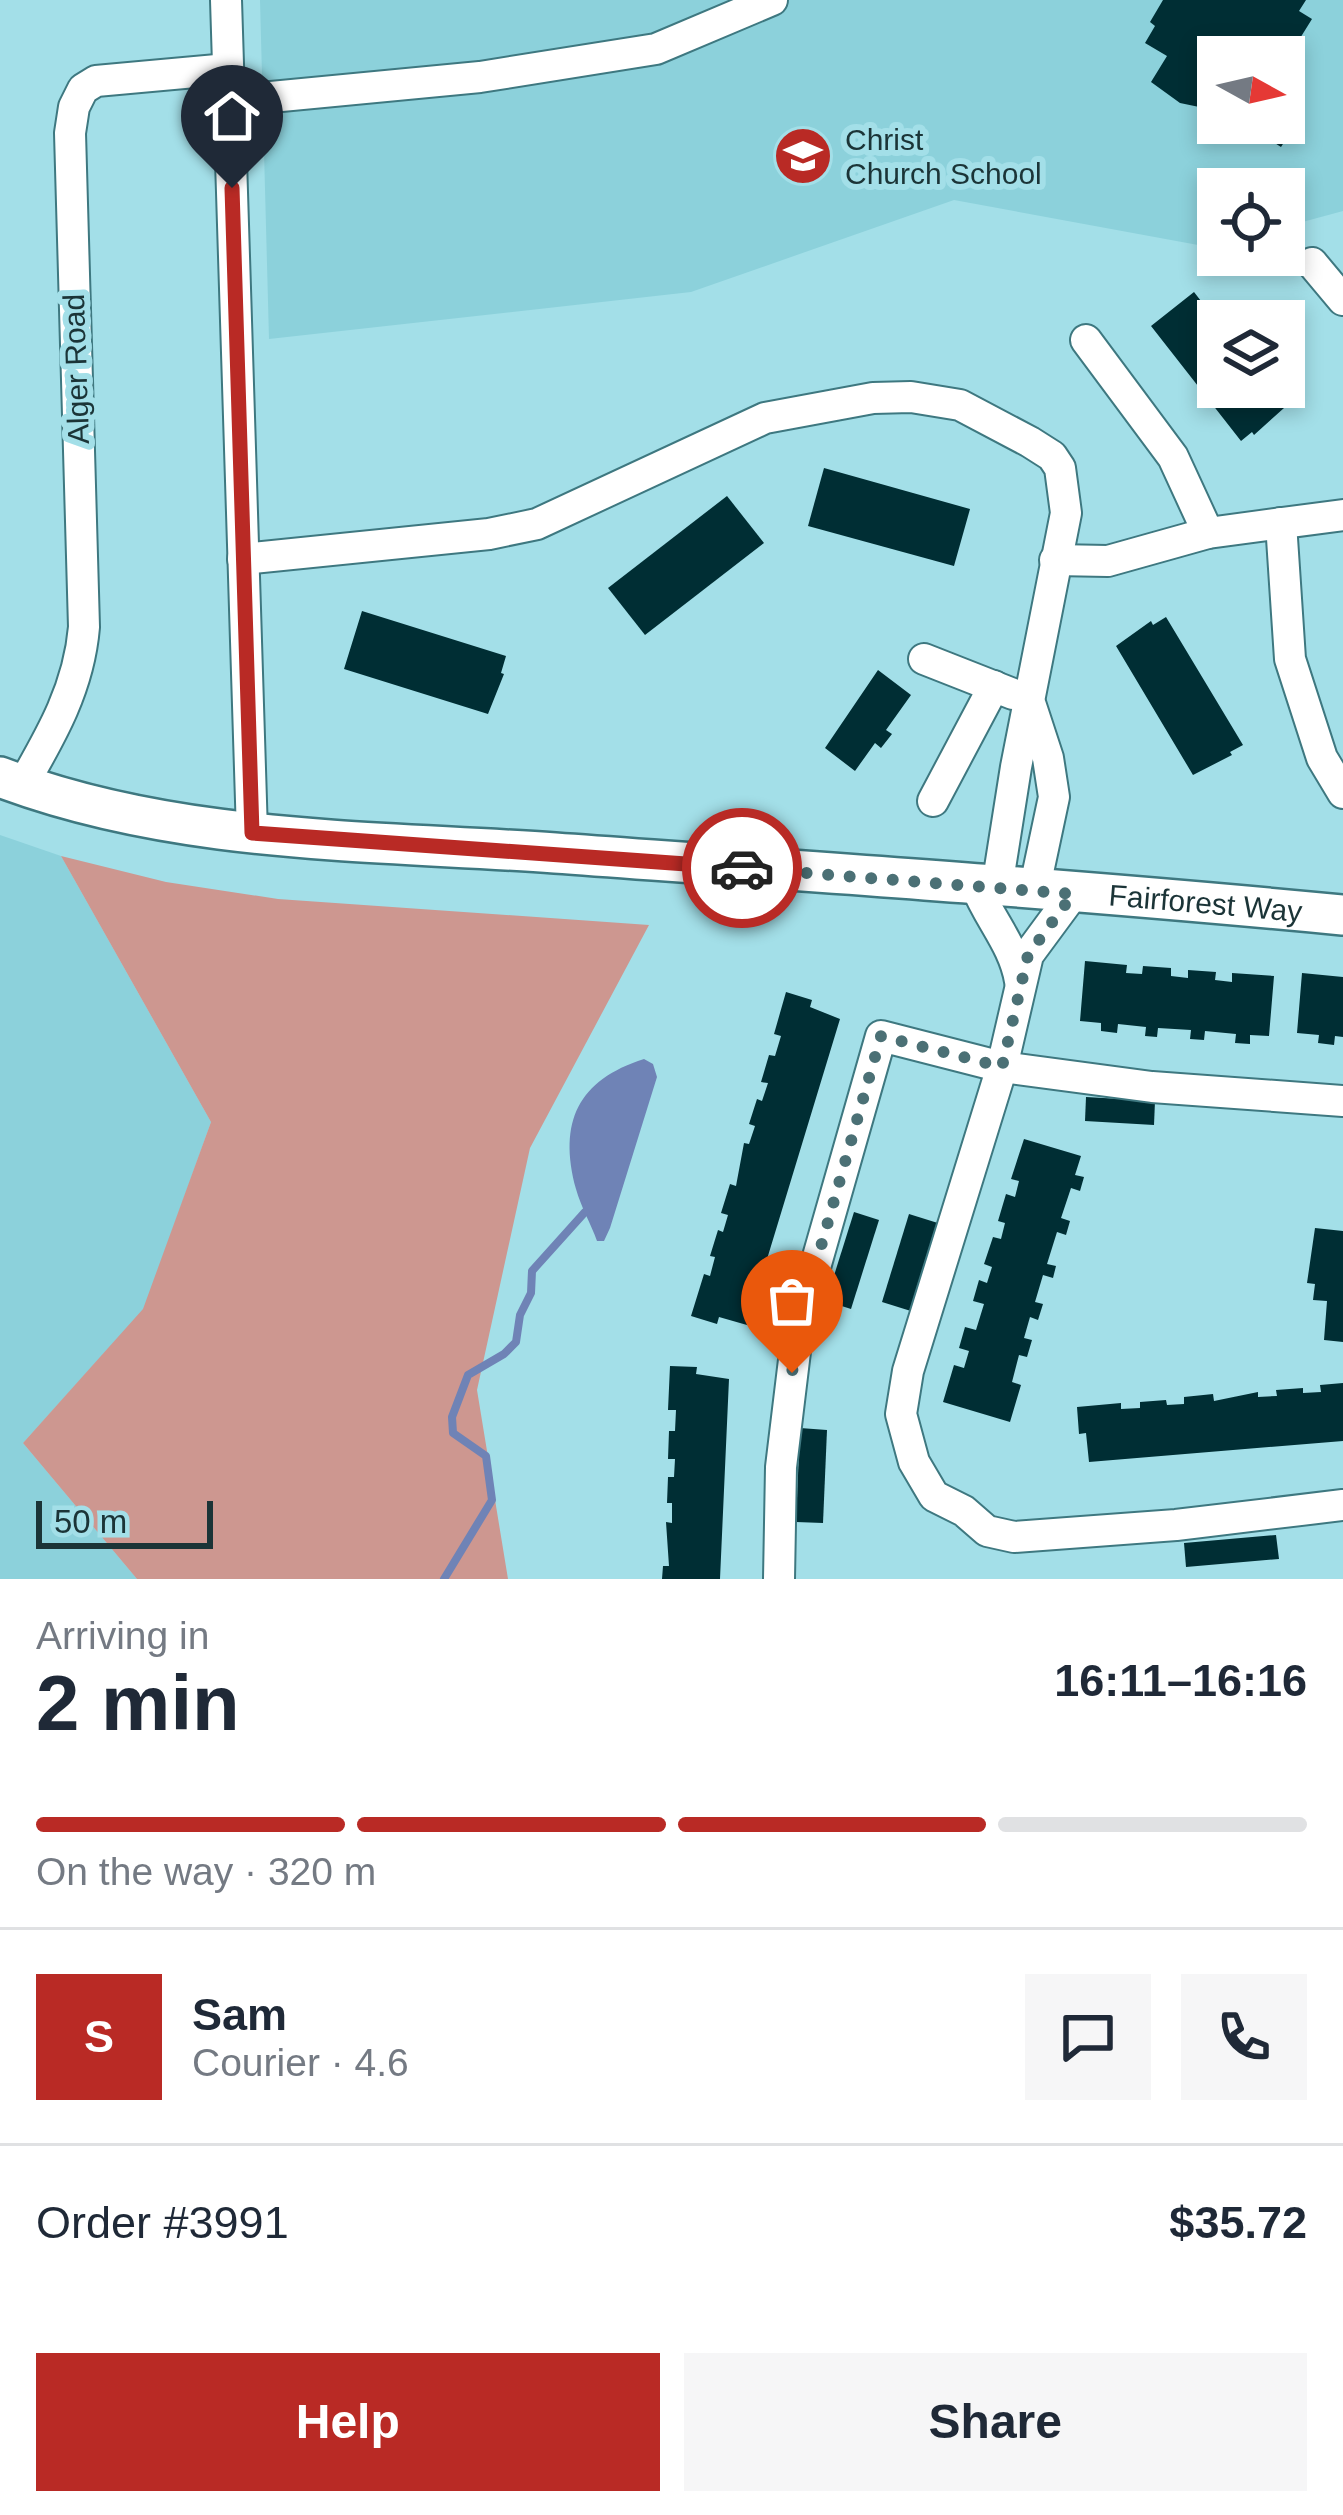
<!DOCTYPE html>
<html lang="en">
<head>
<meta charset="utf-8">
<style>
	:root { --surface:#fff; --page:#f6f6f7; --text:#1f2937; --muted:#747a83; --line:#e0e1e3; --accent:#b92a25 }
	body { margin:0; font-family:Arial,sans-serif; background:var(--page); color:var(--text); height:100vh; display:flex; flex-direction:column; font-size:45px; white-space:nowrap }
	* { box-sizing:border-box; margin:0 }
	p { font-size:39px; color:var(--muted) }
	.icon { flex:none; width:66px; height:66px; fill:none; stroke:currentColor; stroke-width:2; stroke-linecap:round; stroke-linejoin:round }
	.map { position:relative; height:1579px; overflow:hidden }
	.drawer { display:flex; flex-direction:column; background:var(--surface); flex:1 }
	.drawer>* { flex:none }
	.needle { width:78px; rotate:98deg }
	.buttons { position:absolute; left:1197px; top:36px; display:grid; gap:24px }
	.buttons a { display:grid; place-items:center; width:108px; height:108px; border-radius:0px; background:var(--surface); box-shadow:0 6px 18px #0003; font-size:60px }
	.scale { position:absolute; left:36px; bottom:30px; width:177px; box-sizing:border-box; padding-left:12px; border:6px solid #1b3437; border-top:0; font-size:33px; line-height:42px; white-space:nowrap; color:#1b3437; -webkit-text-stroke:9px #a3dfe8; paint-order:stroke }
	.pin { position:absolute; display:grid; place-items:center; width:102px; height:102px; color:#fff; margin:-123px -51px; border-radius:50% 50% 50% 0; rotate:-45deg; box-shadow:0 0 12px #0007 }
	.pin .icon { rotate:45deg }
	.courier { position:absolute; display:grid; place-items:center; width:120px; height:120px; margin:-60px; border:9px solid #b92a25; border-radius:50%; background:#fff; color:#222; box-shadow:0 3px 15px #0007 }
	.headline em { font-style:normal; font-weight:800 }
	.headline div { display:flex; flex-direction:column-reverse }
	.headline { display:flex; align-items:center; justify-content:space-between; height:204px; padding:0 36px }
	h1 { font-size:78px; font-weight:800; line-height:90px }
	.bar { display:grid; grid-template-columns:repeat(4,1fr); gap:18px 12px; align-content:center; height:144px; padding:0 36px }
	.bar i { height:15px; border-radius:9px; background:var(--line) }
	.bar .current { background:var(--accent) }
	.bar p { grid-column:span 4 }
	.line { display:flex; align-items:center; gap:30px; padding:0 36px; border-top:3px solid var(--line) }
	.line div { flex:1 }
	.round { display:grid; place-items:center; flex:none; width:126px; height:126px; border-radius:0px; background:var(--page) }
	.primary-button { display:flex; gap:24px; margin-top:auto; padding:24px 36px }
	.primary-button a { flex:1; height:138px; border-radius:0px; background:var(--accent); color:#fff; font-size:48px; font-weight:800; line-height:138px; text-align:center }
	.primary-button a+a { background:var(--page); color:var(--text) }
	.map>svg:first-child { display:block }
	.built { fill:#8cd1db; fill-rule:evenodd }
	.green { fill:#cd9790 }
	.water { fill:#6f83b6 }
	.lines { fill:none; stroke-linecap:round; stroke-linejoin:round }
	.stream { stroke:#6f83b6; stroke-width:8 }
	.building { fill:#002e34 }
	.minor-casing { stroke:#3e7880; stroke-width:34 }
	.major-casing { stroke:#3e7880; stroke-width:44 }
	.minor { stroke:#fff; stroke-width:30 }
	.major { stroke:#fff; stroke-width:39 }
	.done { stroke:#4b7075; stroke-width:12; stroke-dasharray:0 21.6 }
	.route { stroke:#b92a25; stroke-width:15 }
	.labels { text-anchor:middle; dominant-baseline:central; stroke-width:12; stroke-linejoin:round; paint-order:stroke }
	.poi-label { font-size:30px; fill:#1b3437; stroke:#a3dfe8; text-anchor:start }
	.street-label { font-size:30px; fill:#1b3437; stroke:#a3dfe8 }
</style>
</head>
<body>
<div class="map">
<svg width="1343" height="1579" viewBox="0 0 1343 1579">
	<rect width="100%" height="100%" fill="#a3dfe8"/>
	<g class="built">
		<path d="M 260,0 L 1343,0 L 1343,211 L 1284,227 L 1284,189 L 1218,189 L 1218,244 L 1209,247 L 954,200 L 691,292 L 269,339 ZM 1218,57 L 1284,57 L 1284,123 L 1218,123 Z"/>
		<path d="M 0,835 L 61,856 L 211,1122 L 144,1309 L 23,1443 L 137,1579 L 0,1579 Z"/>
	</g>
	<path class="green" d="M 61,856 L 166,882 L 278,899 L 649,925 L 530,1148 L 477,1390 L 508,1579 L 137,1579 L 23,1443 L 143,1309 L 211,1122 Z"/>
	<path class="water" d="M 644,1059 L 653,1064 L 657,1077 L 610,1228 L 604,1241 L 597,1241 C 591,1224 581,1207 576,1189 C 558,1122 578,1080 644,1059 Z"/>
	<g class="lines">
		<path class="stream" d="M 444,1579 L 492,1500 L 486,1456 L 453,1433 L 452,1417 L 468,1375 L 504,1354 L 516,1342 L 520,1315 L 531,1293 L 532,1271 L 585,1212"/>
	</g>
	<g class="building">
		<path d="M 1163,0 L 1306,0 L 1299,11 L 1312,19 L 1284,64 L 1284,57 L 1218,57 L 1218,123 L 1252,123 L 1242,140 L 1217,133 L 1199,117 L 1204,108 L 1180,103 L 1151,82 L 1167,56 L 1145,43 L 1155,26 L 1150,22 Z"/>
		<path d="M 1284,70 L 1305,82 L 1291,107 L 1302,114 L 1281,147 L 1259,133 L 1262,127 L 1255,123 L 1284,123 Z"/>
		<path d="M 1194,292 L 1218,323 L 1218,387 L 1268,387 L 1284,408 L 1254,435 L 1252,432 L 1241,441 L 1151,326 Z"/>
		<path d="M 824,468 L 970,509 L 954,566 L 808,526 Z"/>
		<path d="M 727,496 L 764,543 L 645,635 L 608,588 Z"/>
		<path d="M 362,611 L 506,656 L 501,673 L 504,674 L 488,714 L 344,669 Z"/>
		<path d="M 1166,617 L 1243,745 L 1230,752 L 1232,755 L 1193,775 L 1116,646 L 1151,621 L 1153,625 Z"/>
		<path d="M 878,670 L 911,695 L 886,730 L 892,734 L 881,748 L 875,743 L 855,771 L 825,748 Z"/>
		<path d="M 1085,961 L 1127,965 L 1126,973 L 1142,974 L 1143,966 L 1171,968 L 1171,976 L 1188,978 L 1188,970 L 1216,972 L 1215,980 L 1232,982 L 1232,973 L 1274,976 L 1269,1036 L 1250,1035 L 1250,1044 L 1235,1043 L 1236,1034 L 1205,1031 L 1204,1040 L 1190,1039 L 1191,1030 L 1158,1028 L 1157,1037 L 1145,1036 L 1146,1027 L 1118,1024 L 1117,1033 L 1101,1031 L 1101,1023 L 1080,1021 Z"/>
		<path d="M 1302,973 L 1343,977 L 1343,1037 L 1335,1036 L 1334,1045 L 1318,1043 L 1319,1035 L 1297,1033 Z"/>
		<path d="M 786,992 L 812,1000 L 810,1007 L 840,1019 L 747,1325 L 719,1317 L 717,1324 L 691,1316 L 704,1274 L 710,1276 L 715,1257 L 710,1256 L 718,1230 L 723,1232 L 728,1215 L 721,1213 L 730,1184 L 736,1186 L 744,1143 L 749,1144 L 755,1126 L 749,1124 L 757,1099 L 762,1101 L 768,1083 L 761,1082 L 769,1055 L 775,1056 L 781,1036 L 774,1034 Z"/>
		<path d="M 1086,1097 L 1155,1101 L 1154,1125 L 1085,1121 Z"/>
		<path d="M 1024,1139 L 1081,1156 L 1075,1175 L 1084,1177 L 1080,1191 L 1071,1188 L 1061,1218 L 1070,1221 L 1066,1235 L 1057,1232 L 1047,1264 L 1056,1266 L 1053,1278 L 1043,1275 L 1035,1302 L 1043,1304 L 1038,1320 L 1030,1317 L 1024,1338 L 1032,1340 L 1027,1357 L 1019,1355 L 1012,1382 L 1021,1385 L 1010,1422 L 943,1402 L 954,1365 L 964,1368 L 969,1351 L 959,1348 L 965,1327 L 976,1330 L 984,1304 L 973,1301 L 979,1280 L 987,1283 L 992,1267 L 984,1264 L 993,1237 L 1001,1239 L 1005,1223 L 998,1221 L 1006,1194 L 1015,1197 L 1019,1181 L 1011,1179 Z"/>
		<path d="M 854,1212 L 879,1220 L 851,1309 L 826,1301 Z"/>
		<path d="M 909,1214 L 941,1224 L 914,1312 L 882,1302 Z"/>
		<path d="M 1315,1228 L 1343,1231 L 1343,1342 L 1324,1340 L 1327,1301 L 1313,1300 L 1315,1284 L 1307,1283 Z"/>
		<path d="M 670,1366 L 697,1367 L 696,1374 L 729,1379 L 720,1579 L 662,1579 L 663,1566 L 669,1566 L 666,1522 L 672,1523 L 672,1503 L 667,1503 L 668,1477 L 674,1477 L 675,1459 L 668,1459 L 669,1431 L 675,1431 L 676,1410 L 668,1410 Z"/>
		<path d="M 1343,1383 L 1343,1441 L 1089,1462 L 1086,1433 L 1079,1434 L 1077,1407 L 1121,1403 L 1121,1409 L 1140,1408 L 1140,1402 L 1166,1400 L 1167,1405 L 1184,1404 L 1184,1397 L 1213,1394 L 1214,1401 L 1258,1392 L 1258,1397 L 1277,1396 L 1276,1390 L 1303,1388 L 1303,1393 L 1321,1392 L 1320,1385 Z"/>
		<path d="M 800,1428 L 827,1430 L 823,1523 L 796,1522 Z"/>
		<path d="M 1276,1535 L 1279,1559 L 1186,1567 L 1184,1543 Z"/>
	</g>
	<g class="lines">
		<defs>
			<g id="minor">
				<path d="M 226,0 L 252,833"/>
				<path d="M 229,101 L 480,77 L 656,49 L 772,0"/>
				<path d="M 1312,263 L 1343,300"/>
				<path d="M 1086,340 L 1173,457 L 1208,533"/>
				<path d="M 1281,523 L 1290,659 L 1322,758 L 1343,793"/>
				<path d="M 243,559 L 489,534 L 537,524 L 765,418 L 873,398 L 911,397 L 960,405 L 1030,442 L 1052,456 L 1060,468 L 1066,513 L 1016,767 L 997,887"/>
				<path d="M 1055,560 L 1108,561 L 1208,533 L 1343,515"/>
				<path d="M 924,659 L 1013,694"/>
				<path d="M 1031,706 L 1048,758 L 1054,797 L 1034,891"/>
				<path d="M 22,786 C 52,734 79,687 84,627 L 70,133 L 74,107 L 83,89 L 96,81 L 228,69"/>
				<path d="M 933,801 L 994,686"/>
				<path d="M 976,886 C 989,919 1014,945 1020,981"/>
				<path d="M 1073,894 L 1028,955 L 1002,1067 L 908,1371 L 901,1414 L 914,1462 L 934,1496 L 964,1511 L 987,1531 L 1014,1537 L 1176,1525 L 1343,1505"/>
				<path d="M 779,1579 L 781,1467 L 798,1327 L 881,1036 L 1002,1067 L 1152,1087 L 1343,1101"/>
			</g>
			<g id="major">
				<path id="s1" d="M 0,777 C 177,844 369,840 555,853 C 818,872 1081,890 1343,915"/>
			</g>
		</defs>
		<use href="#minor" class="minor-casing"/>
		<use href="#major" class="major-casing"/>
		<use href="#minor" class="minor"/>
		<use href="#major" class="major"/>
	</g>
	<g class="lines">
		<path class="done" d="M 742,868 L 1073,894 L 1028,955 L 1002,1067 L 881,1036 L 798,1327 L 792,1373"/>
		<path class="route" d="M 232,188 L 252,833 L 742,868"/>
	</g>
	<defs>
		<symbol id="school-disc" viewBox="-11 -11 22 22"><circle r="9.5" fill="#b92a25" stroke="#a3dfe8"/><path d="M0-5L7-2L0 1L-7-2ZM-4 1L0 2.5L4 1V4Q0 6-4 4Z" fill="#fff"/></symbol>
	</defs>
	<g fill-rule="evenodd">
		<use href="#school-disc" x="770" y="123" width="66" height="66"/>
	</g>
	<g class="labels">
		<g class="poi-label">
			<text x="845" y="139">Christ<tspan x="845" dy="34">Church School</tspan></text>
		</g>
		<g class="street-label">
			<text transform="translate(76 369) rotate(-92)">Alger Road</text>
			<text stroke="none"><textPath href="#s1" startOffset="1215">Fairforest Way</textPath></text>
		</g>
	</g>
</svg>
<div class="buttons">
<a><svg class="needle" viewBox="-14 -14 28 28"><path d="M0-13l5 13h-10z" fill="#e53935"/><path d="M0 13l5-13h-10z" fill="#747a83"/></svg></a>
<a><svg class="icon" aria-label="locate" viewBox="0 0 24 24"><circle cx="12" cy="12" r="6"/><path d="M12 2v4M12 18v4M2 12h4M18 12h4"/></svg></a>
<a><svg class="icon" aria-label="layers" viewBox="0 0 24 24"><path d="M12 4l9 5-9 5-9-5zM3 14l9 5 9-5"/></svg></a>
</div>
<div class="scale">50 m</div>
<div class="pin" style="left:792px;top:1373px;background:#ea580c"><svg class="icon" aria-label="bag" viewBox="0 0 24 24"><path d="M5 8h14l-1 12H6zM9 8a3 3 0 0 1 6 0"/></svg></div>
<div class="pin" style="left:232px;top:188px;background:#1f2937"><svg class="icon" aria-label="home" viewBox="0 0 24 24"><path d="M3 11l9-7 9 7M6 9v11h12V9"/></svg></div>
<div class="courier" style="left:742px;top:868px"><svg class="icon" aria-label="car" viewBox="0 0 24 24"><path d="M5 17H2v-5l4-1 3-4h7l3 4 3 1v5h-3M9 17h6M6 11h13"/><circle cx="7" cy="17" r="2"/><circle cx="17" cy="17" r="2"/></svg></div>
</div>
<section class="drawer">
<div class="headline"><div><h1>2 min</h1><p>Arriving in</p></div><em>16:11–16:16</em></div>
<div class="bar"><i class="current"></i><i class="current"></i><i class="current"></i><i></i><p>On the way · 320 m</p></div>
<div class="line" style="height:216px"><b class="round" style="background:var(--accent);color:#fff">S</b><div><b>Sam</b><p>Courier · 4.6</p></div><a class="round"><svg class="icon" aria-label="chat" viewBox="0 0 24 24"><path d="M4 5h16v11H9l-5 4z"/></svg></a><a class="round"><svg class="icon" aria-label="phone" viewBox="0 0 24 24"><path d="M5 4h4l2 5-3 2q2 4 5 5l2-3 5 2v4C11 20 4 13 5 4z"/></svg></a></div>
<div class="line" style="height:156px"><div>Order #3991</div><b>$35.72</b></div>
<div class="primary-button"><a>Help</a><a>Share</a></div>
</section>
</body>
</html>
